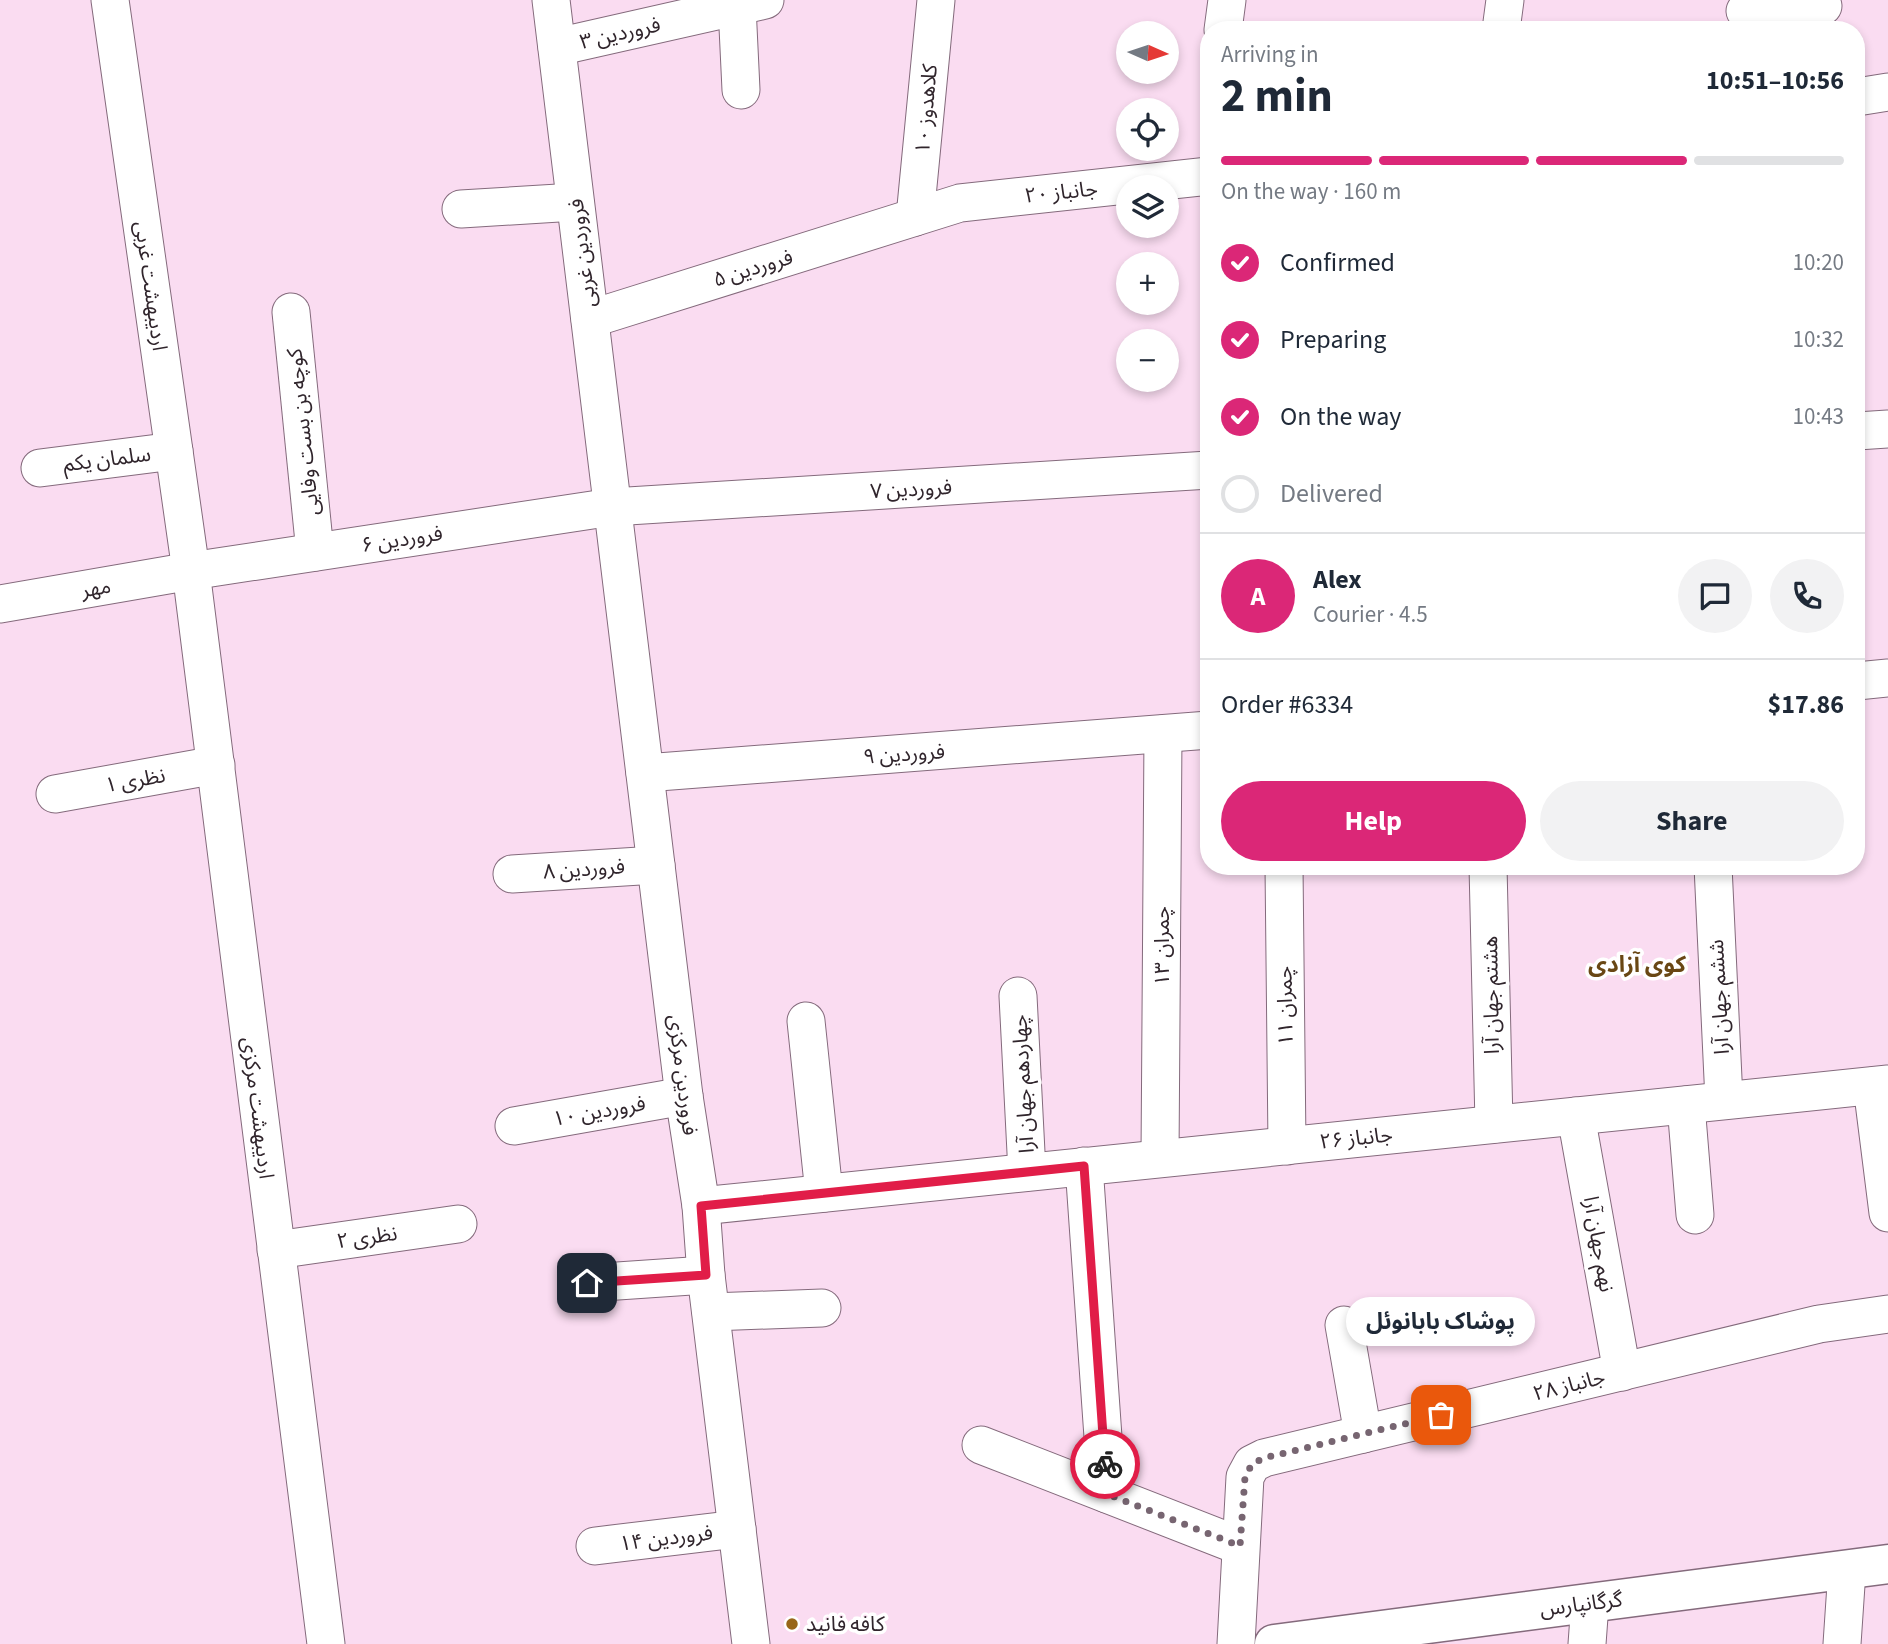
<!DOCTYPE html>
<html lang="en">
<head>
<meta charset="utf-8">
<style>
	:root { --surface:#fff; --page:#f2f2f3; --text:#1f2937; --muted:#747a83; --line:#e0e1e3; --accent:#db2777 }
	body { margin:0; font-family:"Source Sans 3","Noto Sans Arabic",sans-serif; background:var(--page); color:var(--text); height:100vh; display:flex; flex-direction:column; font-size:26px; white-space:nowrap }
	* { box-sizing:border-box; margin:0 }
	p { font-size:23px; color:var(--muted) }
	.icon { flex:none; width:38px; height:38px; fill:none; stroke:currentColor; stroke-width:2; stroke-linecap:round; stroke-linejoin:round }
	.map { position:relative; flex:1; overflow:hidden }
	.side { position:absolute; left:1200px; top:21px; width:665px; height:854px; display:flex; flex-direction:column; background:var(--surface); border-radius:28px; box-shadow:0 4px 10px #0003 }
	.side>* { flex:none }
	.needle { width:46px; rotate:93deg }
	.controls { position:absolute; left:1116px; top:21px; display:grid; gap:14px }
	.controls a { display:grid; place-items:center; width:63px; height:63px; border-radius:50%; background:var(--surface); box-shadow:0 4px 10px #0003; font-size:35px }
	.pin { position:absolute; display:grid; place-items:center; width:60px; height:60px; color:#fff; margin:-30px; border-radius:14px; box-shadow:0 4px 10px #0006 }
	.courier { position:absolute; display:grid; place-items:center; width:70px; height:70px; margin:-35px; border:5px solid #e11d48; border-radius:50%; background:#fff; color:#222; box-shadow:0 2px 9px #0007 }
	.bubble { position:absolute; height:49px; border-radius:24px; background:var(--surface); box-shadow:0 4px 10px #0003; font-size:23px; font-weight:700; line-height:49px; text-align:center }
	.overview em { font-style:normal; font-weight:700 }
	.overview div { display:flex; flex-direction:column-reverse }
	.overview { display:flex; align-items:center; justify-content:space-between; height:119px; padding:0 21px }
	h1 { font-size:46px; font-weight:700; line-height:52px }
	.bar { display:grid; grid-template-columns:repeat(4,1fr); gap:10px 7px; align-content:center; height:84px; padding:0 21px }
	.bar i { height:9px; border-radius:5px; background:var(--line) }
	.bar .on { background:var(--accent) }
	.bar p { grid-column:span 4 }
	.line { display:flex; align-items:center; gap:18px; padding:0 21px; border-top:2px solid var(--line) }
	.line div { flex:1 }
	.round { display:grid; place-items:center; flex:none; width:74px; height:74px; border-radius:37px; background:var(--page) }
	ol { padding:0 21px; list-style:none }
	li { display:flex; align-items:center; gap:21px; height:77px }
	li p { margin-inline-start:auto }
	li .icon { padding:7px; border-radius:50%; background:var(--accent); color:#fff; stroke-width:4 }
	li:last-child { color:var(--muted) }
	li i { width:38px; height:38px; border:4px solid var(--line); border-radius:50% }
	.button { display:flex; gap:14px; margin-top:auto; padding:14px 21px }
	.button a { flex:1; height:80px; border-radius:42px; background:var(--accent); color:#fff; font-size:28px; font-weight:700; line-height:80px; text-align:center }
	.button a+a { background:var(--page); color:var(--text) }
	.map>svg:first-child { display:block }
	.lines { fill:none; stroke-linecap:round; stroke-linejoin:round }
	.minor-casing { stroke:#846a7c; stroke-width:39 }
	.tertiary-casing { stroke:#846a7c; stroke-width:41 }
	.minor { stroke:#fff; stroke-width:37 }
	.tertiary { stroke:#fff; stroke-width:38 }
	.done { stroke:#776571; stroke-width:7; stroke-dasharray:0 12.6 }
	.route { stroke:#e11d48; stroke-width:9 }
	.poi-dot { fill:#986719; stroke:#fff; stroke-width:2.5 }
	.labels { text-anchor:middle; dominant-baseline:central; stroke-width:7; stroke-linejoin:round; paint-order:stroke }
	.street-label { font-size:21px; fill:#30252c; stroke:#fff }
	.poi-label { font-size:21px; fill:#30252c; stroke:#fff; text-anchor:start }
	.neighbourhood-label { font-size:23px; font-weight:bold; fill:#694714; stroke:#fff }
</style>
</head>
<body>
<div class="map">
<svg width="1888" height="1644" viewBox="0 0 1888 1644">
	<rect width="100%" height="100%" fill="#fadcf1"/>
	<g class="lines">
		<defs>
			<g id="minor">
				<path d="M 110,0 L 191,571 L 326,1644"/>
				<path d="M 551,0 L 684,1096 L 701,1206 L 706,1275 L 751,1644"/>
				<path d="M 737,6 L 741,90"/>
				<path d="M 1745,11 L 1823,6"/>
				<path d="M 1223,30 L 1227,0"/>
				<path d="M 1501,30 L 1505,0"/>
				<path d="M 557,47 L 765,0"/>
				<path d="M 1857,97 L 1888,92"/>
				<path d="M 461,209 L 575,202"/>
				<path d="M 915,217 L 936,0"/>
				<path d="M 291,312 L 315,552"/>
				<path d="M 590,319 L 960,203 L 1209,176"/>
				<path d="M 1857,431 L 1888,429"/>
				<path d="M 40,468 L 174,451"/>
				<path d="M 0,604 L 191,571 L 612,507 L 1209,470"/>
				<path d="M 1857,681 L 1888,678"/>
				<path d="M 645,773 L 1209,730"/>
				<path d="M 55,794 L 216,765"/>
				<path d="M 1284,866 L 1287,1146"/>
				<path d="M 1488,866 L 1494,1124"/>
				<path d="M 1713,866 L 1724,1100"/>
				<path d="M 512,874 L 656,865"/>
				<path d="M 1018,996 L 1027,1172"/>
				<path d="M 806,1021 L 824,1193"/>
				<path d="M 1872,1086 L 1888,1213"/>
				<path d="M 1686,1105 L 1695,1215"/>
				<path d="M 1576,1116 L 1622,1372"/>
				<path d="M 514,1126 L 684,1096"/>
				<path d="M 1160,1158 L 1163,734"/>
				<path d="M 1084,1166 L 1107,1494"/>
				<path d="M 701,1206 L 1888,1084"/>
				<path d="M 276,1250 L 458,1224"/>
				<path d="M 588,1283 L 706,1275"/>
				<path d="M 711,1312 L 822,1308"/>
				<path d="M 1344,1325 L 1363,1434"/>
				<path d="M 981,1445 L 1240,1546"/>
				<path d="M 595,1546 L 737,1529"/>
				<path d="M 1236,1644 L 1245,1477 L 1252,1464 L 1264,1458 L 1819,1324 L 1888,1314"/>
				<path d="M 1587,1644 L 1590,1603"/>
				<path d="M 1842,1644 L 1847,1570"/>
			</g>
			<path id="tertiary" d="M 1274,1644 L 1888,1564"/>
		</defs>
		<use href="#minor" class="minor-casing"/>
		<use href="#tertiary" class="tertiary-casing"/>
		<use href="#minor" class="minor"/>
		<use href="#tertiary" class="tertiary"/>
	</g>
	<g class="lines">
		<path class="done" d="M 1105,1464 L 1107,1494 L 1240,1546 L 1245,1477 L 1252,1464 L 1264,1458 L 1441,1415"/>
		<path class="route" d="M 587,1283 L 706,1275 L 701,1206 L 1084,1166 L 1105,1464"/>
	</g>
	<circle class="poi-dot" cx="792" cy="1624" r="7"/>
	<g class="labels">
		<g class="street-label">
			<text transform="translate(620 33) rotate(-13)">فروردین ۳</text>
			<text transform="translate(926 109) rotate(-85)">کلاهدوز ۱۰</text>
			<text transform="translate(1061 192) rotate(-6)">۲۰ جانباز</text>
			<text transform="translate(582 253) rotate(-97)">فروردین غربی</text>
			<text transform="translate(753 268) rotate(-17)">فروردین ۵</text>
			<text transform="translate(151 286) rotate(82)">اردیبهشت غربی</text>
			<text transform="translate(303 432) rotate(-96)">کوچه بن بست وفایی</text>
			<text transform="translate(107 459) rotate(-7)">سلمان یکم</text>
			<text transform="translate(911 489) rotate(-3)">فروردین ۷</text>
			<text transform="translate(402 539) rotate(-9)">فروردین ۶</text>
			<text transform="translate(96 588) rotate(-10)">مهر</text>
			<text transform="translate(904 754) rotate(-4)">فروردین ۹</text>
			<text transform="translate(135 780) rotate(-10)">نظری ۱</text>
			<text transform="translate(584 869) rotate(-4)">فروردین ۸</text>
			<text transform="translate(1162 946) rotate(-90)">۱۳ چمران</text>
			<text transform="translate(1491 995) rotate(-91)">هشتم جهان آرا</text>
			<text transform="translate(1719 997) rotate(-93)">ششم جهان آرا</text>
			<text transform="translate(1285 1006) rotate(-91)">۱۱ چمران</text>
			<text transform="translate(683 1075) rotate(83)">فروردین مرکزی</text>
			<text transform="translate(1023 1084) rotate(-93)">چهاردهم جهان آرا</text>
			<text transform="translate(258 1108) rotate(83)">اردیبهشت مرکزی</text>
			<text transform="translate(599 1111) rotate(-10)">فروردین ۱۰</text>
			<text transform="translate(1356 1138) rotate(-6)">جانباز ۲۶</text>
			<text transform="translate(367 1237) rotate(-8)">نظری ۲</text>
			<text transform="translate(1599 1244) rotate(80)">نهم جهان آرا</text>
			<text transform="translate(1569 1385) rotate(-14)">جانباز ۲۸</text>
			<text transform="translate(666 1538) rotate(-7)">فروردین ۱۴</text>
			<text transform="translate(1581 1604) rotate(-7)">گرگانپارس</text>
		</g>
		<g class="poi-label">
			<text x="806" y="1624">کافه فانید</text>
		</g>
		<g class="neighbourhood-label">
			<text x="1637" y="964">کوی آزادی</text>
		</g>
	</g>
</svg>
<div class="controls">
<a><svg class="needle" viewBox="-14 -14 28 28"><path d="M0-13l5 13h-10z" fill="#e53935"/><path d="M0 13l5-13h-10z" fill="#747a83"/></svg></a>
<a><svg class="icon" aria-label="locate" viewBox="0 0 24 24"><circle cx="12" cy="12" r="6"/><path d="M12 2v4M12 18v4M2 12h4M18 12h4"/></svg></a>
<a><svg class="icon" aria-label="layers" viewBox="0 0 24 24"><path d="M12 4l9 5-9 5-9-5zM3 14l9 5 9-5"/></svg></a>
<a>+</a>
<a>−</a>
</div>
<div class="pin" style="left:1441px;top:1415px;background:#ea580c"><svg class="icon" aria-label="bag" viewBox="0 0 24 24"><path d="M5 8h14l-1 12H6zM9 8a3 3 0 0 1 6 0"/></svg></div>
<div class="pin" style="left:587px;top:1283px;background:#1f2937"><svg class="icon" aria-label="home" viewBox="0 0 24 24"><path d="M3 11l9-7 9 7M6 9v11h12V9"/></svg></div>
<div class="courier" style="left:1105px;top:1464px"><svg class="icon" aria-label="bike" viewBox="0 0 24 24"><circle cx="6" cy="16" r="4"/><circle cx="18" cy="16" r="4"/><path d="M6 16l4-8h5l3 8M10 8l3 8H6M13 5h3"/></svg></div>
<div class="bubble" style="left:1346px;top:1297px;width:189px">پوشاک بابانوئل</div>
<section class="side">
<div class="overview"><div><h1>2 min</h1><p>Arriving in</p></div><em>10:51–10:56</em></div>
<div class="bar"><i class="on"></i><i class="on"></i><i class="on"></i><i></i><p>On the way · 160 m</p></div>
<ol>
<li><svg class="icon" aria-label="check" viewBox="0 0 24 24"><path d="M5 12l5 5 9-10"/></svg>Confirmed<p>10:20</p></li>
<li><svg class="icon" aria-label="check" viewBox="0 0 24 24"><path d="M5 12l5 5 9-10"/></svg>Preparing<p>10:32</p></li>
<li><svg class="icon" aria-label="check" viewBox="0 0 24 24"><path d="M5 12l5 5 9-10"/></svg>On the way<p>10:43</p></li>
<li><i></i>Delivered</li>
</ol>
<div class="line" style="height:126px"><b class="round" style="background:var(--accent);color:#fff">A</b><div><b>Alex</b><p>Courier · 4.5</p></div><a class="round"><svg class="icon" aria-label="chat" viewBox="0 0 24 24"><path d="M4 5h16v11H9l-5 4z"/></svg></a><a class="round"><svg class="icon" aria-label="phone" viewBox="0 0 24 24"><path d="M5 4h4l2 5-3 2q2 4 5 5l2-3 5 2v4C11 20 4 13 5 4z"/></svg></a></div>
<div class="line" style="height:91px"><div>Order #6334</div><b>$17.86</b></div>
<div class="button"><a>Help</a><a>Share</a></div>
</section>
</div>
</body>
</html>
